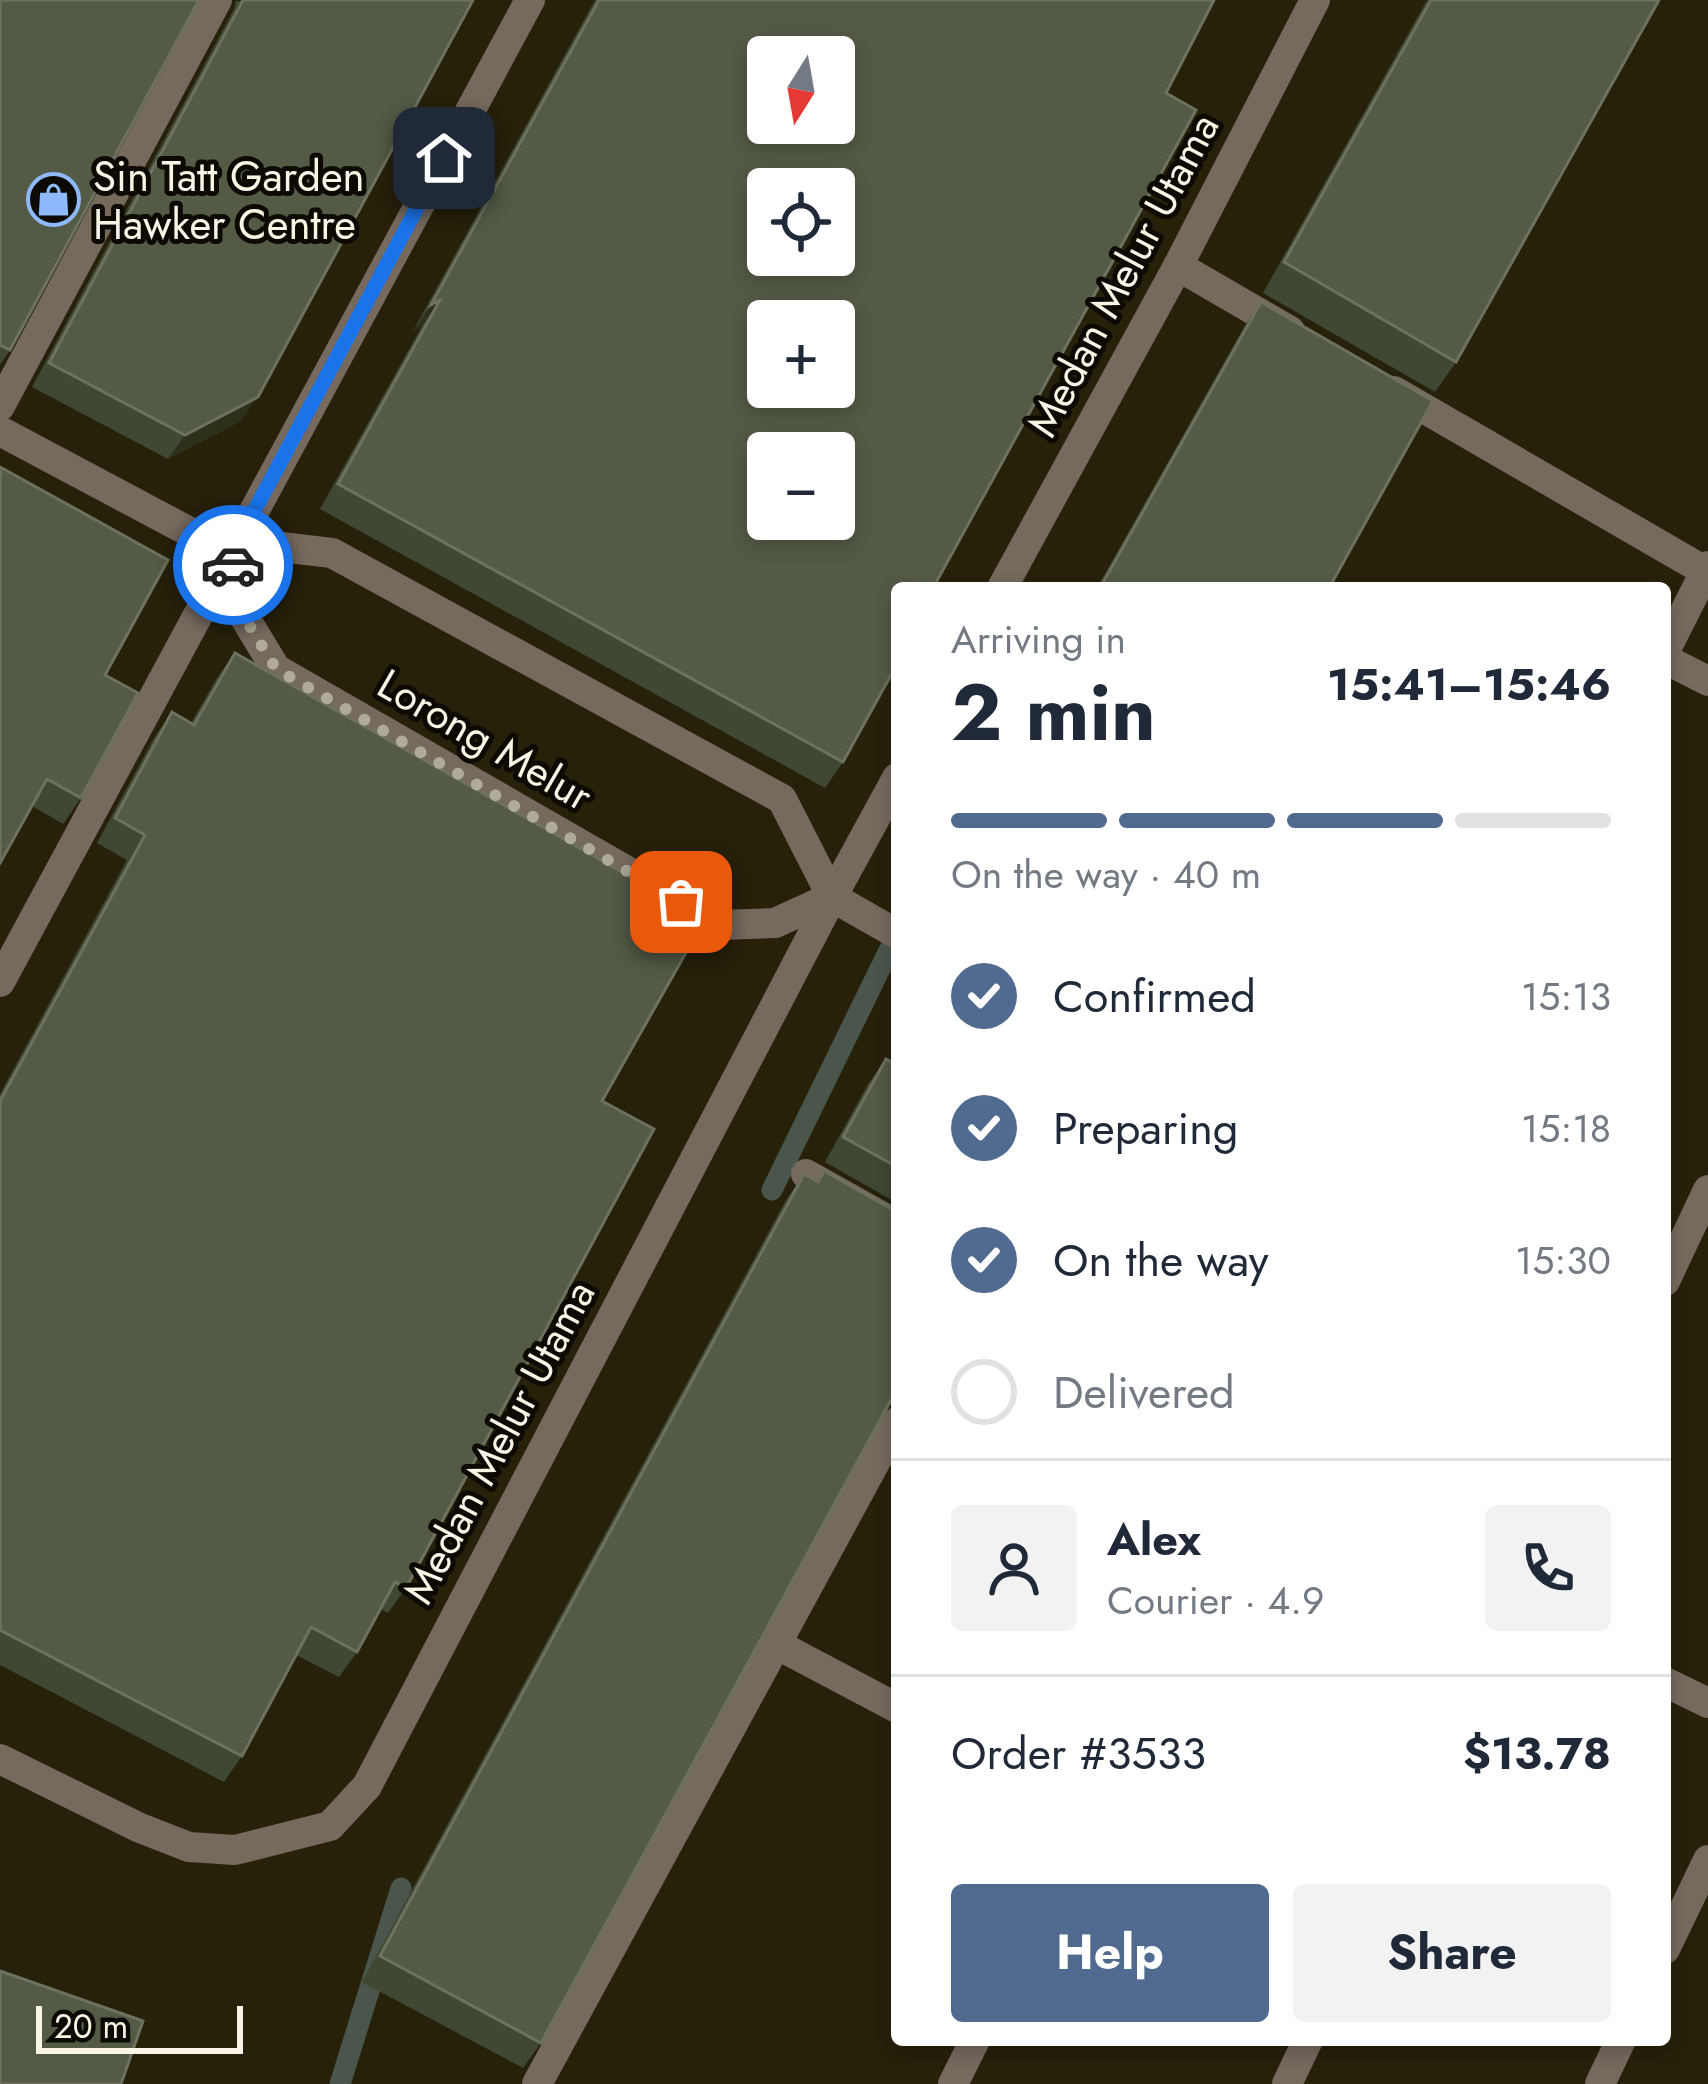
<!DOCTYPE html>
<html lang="en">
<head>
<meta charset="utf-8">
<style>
	:root { --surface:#fff; --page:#f2f2f3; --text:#1f2937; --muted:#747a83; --line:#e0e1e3; --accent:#516a90 }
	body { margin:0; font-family:Jost,sans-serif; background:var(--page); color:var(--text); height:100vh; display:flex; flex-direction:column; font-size:45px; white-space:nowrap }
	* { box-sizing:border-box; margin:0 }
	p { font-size:39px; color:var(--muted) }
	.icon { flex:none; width:66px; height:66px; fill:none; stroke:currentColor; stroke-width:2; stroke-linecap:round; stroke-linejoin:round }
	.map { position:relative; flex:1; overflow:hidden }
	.sheet { position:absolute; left:891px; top:582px; width:780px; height:1464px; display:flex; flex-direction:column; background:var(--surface); border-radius:12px; box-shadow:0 6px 18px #0003 }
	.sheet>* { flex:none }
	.needle { width:78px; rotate:191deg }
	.buttons { position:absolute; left:747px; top:36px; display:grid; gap:24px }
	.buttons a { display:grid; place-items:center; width:108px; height:108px; border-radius:12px; background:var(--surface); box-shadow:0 6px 18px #0003; font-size:60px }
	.scale { position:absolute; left:36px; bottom:30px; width:207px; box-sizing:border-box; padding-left:12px; border:6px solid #f8f4e6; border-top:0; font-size:33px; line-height:42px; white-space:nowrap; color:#f8f4e6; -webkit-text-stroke:9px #0d0a03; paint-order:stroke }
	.pin { position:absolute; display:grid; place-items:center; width:102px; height:102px; color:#fff; margin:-51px; border-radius:24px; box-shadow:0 6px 18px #0006 }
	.courier { position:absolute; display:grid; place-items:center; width:120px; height:120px; margin:-60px; border:9px solid #1a73e8; border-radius:50%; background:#fff; color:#222; box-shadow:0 3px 15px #0007 }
	.overview em { font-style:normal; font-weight:700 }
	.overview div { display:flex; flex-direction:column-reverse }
	.overview { display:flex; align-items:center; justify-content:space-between; height:204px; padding:0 60px }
	h1 { font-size:78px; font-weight:700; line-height:90px }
	.bar { display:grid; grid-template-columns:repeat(4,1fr); gap:18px 12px; align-content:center; height:144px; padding:0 60px }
	.bar i { height:15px; border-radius:9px; background:var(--line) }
	.bar .active { background:var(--accent) }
	.bar p { grid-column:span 4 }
	.line { display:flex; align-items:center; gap:30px; padding:0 60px; border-top:3px solid var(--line) }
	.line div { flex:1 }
	.round { display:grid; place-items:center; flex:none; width:126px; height:126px; border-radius:12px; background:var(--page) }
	ol { padding:0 60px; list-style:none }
	li { display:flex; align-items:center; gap:36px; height:132px }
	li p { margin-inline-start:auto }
	li .icon { padding:12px; border-radius:50%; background:var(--accent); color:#fff; stroke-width:4 }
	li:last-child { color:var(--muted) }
	li i { width:66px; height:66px; border:6px solid var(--line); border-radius:50% }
	.action { display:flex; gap:24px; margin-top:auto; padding:24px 60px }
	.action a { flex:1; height:138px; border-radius:12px; background:var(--accent); color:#fff; font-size:48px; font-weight:700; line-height:138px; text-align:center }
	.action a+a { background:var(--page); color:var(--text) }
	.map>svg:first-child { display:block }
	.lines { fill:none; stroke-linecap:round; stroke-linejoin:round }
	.stream { stroke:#4a564b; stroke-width:21 }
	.lane { stroke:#76695e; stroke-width:30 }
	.street { stroke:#76695e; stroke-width:30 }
	.wall { fill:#3f4833 }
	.shaded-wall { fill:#2d311a }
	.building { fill:#535a46; stroke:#6d725f; stroke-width:3; fill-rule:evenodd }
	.done { stroke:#afaa99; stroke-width:12; stroke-dasharray:0 21.6 }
	.route { stroke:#1a73e8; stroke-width:15 }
	.labels { text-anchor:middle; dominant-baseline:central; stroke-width:10; stroke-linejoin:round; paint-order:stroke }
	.poi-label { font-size:42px; fill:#f8f4e6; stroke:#0d0a03; text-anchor:start }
	.street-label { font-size:42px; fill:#f8f4e6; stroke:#0d0a03 }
</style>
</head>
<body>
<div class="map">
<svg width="1708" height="2084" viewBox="0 0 1708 2084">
	<rect width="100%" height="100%" fill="#27210a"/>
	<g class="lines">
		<g class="stream">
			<path d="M 772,1190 L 897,934"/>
			<path d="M 340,2084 L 401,1888"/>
		</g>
		<g class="lane">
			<path d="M 1178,266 L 1290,331"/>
			<path d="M 1394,391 L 1705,571"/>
			<path d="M 0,406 L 217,0"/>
			<path d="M 806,1174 L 897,1225"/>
			<path d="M 1665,1281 L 1708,1190"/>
			<path d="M 776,1644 L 897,1708"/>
			<path d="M 1665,1682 L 1708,1703"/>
			<path d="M 537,2084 L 897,1422"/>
			<path d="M 1287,2084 L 1308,2040"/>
		</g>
		<g class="street">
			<path d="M 0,431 L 231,554 L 281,547 L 332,553 L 782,799 L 832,897 L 897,934"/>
			<path d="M 231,554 L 245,618 L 276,669 L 721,925 L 775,923 L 832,897"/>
			<path d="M 1002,588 L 1178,266 L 1315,0"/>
			<path d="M 1665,651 L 1708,566"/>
			<path d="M 1665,659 L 1708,681"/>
			<path d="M 0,982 L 530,0"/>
			<path d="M 0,1759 L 140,1828 L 189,1847 L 235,1850 L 330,1826 L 367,1786 L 832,897 L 897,778"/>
			<path d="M 1665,1949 L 1708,1860"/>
			<path d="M 953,2084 L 975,2040"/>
			<path d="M 1600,2084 L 1621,2040"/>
		</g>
	</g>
	<g class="wall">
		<path d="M 0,0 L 10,350 L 0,365 Z"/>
		<path d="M 473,0 L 241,421 L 168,459 L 32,387 L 234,9 L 236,1 Z"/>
		<path d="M 595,0 L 1214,0 L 1166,93 L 933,588 L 843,762 L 825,788 L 320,509 L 422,326 L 413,331 Z"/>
		<path d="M 1427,0 L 1659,0 L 1456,362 L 1435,392 L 1263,293 Z"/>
		<path d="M 1261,302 L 1329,588 L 1097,588 L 1244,327 Z"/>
		<path d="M 235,653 L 602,1101 L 406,1588 L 388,1613 L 380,1609 L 357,1652 L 339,1677 L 296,1655 L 242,1756 L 224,1782 L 0,1665 L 0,1094 L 127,860 L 97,843 L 154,738 L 172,712 L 191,723 L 217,678 Z"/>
		<path d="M 105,675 L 81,798 L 63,824 L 32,806 Z"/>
		<path d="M 886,1059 L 897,1065 L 897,1203 L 825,1162 L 868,1084 Z"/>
		<path d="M 824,1171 L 892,1404 L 886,1408 L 541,2043 L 523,2068 L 362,1982 L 786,1200 L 804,1174 L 817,1182 Z"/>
	</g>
	<g class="shaded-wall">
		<path d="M 440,300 L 422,326 L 413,331 L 431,305 Z"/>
		<path d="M 258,397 L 241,421 L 168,459 L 185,435 Z"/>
	</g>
	<g class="building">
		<path d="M 0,0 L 199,0 L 10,350 L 0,345 Z"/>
		<path d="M 243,0 L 473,0 L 258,397 L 185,435 L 49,363 Z"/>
		<path d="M 599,0 L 1214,0 L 1166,93 L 1196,110 L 933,588 L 897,588 L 897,664 L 843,762 L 338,484 L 440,300 L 431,305 ZM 768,57 L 834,57 L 834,123 L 768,123 ZM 768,189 L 834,189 L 834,255 L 768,255 ZM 768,321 L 834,321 L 834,387 L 768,387 ZM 768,453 L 834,453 L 834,519 L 768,519 Z"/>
		<path d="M 1431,0 L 1659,0 L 1456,362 L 1284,262 Z"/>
		<path d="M 1261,302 L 1433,401 L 1329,588 L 1100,588 Z"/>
		<path d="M 0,467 L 168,560 L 105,675 L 138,693 L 81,798 L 47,779 L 0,863 Z"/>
		<path d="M 235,653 L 705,919 L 602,1101 L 654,1129 L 406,1588 L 395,1582 L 357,1652 L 311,1627 L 242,1756 L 0,1630 L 0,1101 L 145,835 L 115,818 L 172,712 L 194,725 Z"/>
		<path d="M 886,1059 L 897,1065 L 897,1167 L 843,1137 Z"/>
		<path d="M 824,1171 L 897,1212 L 897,1389 L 541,2043 L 380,1956 L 804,1174 L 818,1182 Z"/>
		<path d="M 0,1971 L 143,2021 L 121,2084 L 0,2084 Z"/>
	</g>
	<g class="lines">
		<path class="done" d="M 233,565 L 245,618 L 276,669 L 681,902"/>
		<path class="route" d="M 233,565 L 231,554 L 444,158"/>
	</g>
	<defs>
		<symbol id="shop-ring" viewBox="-11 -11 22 22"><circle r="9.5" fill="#0d0a03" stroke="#8eb9fd" stroke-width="1.5"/><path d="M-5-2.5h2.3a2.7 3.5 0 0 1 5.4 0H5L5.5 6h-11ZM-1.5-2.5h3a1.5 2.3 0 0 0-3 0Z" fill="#8eb9fd"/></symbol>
	</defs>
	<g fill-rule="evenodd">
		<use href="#shop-ring" x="24" y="170" width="59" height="59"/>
	</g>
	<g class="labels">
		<g class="poi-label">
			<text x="93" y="176">Sin Tatt Garden<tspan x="93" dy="48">Hawker Centre</tspan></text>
		</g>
		<g class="street-label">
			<text transform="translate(1123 275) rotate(-62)">Medan Melur Utama</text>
			<text transform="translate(485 740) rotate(30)">Lorong Melur</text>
			<text transform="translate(499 1442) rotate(-62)">Medan Melur Utama</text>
		</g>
	</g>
</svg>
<div class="buttons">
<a><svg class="needle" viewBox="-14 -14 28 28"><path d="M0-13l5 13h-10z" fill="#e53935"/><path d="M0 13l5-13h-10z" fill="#747a83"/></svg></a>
<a><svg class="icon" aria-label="locate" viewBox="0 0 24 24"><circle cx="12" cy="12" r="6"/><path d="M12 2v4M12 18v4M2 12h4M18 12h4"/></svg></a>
<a>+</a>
<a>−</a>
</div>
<div class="scale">20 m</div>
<div class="pin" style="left:681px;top:902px;background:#ea580c"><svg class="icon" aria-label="bag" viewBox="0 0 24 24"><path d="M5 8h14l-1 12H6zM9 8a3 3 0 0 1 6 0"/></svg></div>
<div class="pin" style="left:444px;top:158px;background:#1f2937"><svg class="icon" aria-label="home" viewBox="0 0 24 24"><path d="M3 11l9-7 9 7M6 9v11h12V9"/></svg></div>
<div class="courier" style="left:233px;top:565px"><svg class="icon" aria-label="car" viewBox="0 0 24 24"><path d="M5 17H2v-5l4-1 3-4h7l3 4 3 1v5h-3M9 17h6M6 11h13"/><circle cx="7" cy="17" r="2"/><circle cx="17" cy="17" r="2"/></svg></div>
<section class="sheet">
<div class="overview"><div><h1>2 min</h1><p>Arriving in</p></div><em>15:41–15:46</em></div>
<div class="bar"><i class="active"></i><i class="active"></i><i class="active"></i><i></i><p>On the way · 40 m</p></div>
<ol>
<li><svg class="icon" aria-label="check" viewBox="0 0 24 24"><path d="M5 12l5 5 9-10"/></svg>Confirmed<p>15:13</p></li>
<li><svg class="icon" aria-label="check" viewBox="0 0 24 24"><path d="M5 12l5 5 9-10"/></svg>Preparing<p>15:18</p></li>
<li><svg class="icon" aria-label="check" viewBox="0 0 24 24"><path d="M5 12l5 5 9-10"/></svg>On the way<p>15:30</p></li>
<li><i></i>Delivered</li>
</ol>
<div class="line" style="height:216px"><a class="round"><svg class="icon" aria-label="person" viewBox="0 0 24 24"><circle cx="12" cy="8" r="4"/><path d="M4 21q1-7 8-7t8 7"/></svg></a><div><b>Alex</b><p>Courier · 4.9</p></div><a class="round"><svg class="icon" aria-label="phone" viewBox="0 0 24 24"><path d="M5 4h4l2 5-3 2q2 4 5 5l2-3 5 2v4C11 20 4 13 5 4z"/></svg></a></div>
<div class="line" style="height:156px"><div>Order #3533</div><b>$13.78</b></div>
<div class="action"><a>Help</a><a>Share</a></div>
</section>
</div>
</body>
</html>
